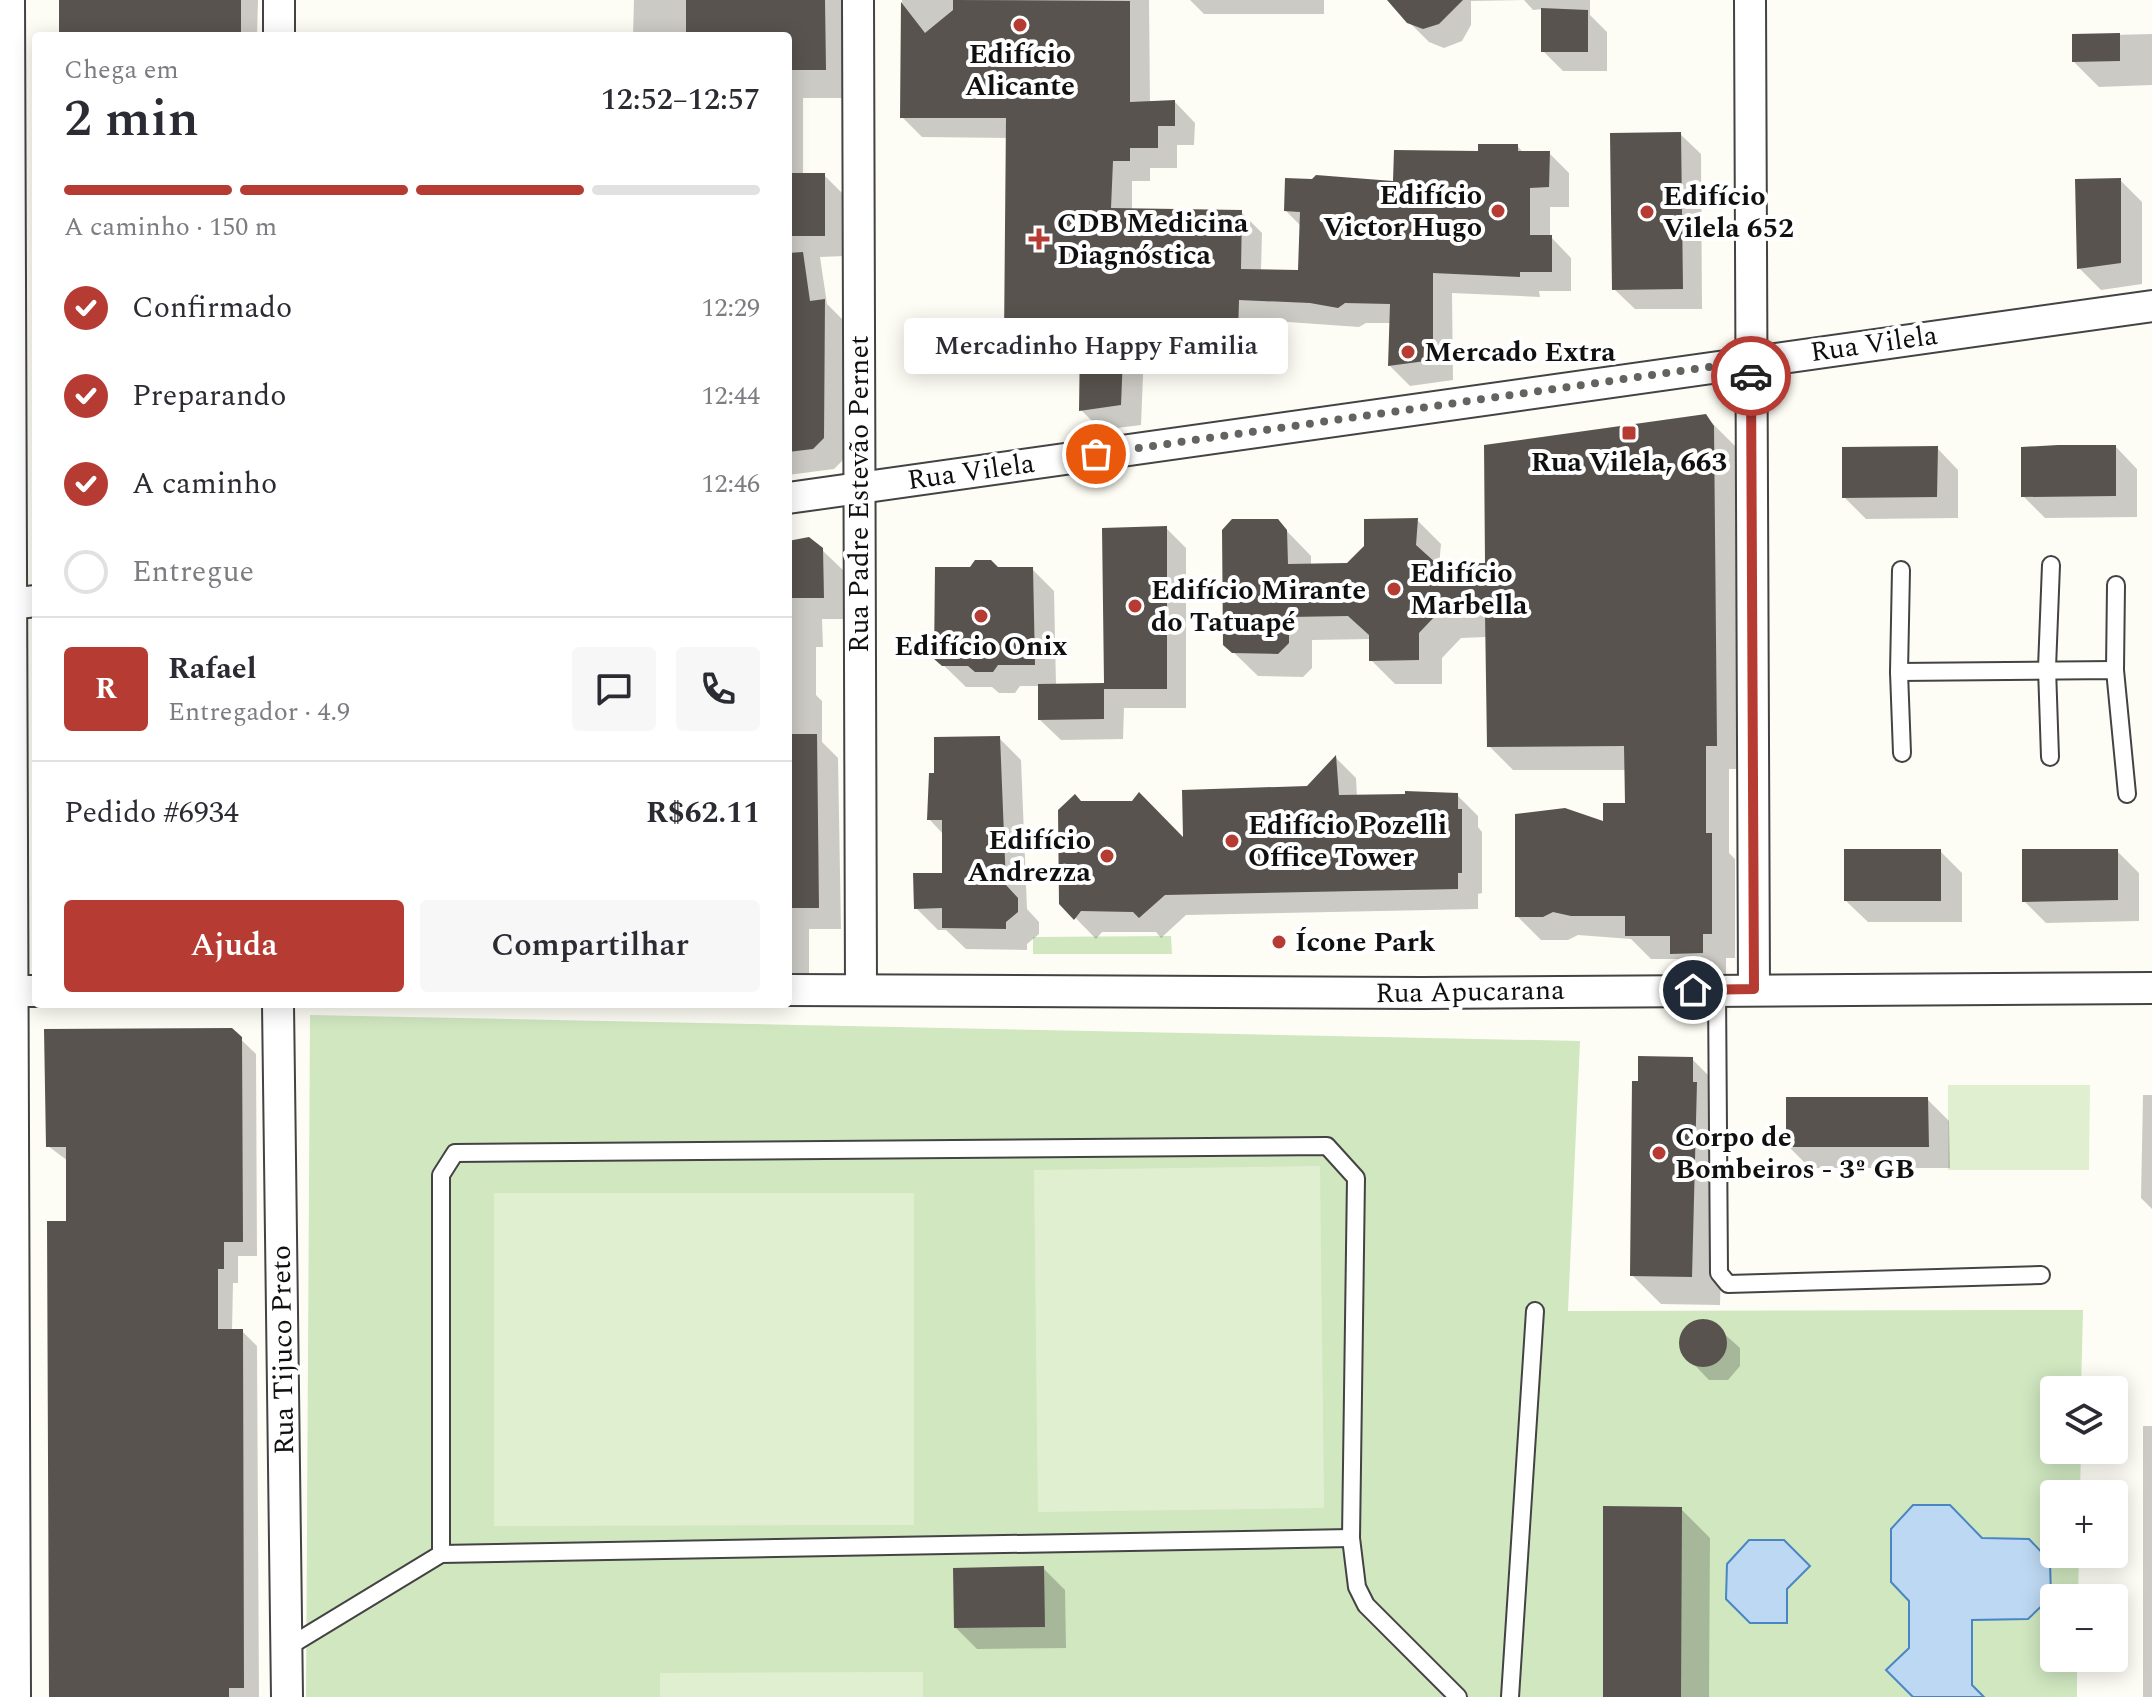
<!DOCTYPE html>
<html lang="pt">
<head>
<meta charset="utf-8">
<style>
	:root { --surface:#fff; --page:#f7f7f7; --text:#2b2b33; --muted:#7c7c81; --line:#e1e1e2; --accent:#b63b33 }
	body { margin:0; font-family:Spectral,serif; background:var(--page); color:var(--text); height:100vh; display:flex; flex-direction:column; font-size:30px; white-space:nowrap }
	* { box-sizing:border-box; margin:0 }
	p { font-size:26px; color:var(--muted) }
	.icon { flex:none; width:44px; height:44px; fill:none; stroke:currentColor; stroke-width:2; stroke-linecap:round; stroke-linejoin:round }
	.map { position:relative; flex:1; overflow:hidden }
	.side { position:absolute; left:32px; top:32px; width:760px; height:976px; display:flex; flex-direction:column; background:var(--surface); border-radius:8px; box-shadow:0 4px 20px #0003 }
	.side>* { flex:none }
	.buttons { position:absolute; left:2040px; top:1376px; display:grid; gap:16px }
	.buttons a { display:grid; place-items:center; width:88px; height:88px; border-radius:8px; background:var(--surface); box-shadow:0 4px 20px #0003; font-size:40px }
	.pin { position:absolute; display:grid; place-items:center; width:68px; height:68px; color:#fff; margin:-34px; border:4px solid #fff; border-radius:50%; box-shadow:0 2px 8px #0007 }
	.courier { position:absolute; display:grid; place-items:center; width:80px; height:80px; margin:-40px; border:6px solid #b63b33; border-radius:50%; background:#fff; color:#222; box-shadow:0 2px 10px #0007 }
	.bubble { position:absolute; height:56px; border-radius:8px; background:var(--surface); box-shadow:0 4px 20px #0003; font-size:26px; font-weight:600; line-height:56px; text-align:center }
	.headline em { font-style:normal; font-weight:600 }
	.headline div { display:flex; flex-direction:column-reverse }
	.headline { display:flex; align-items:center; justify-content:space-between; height:136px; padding:0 32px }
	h1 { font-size:52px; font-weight:600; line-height:60px }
	.bar { display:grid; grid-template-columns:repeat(4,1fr); gap:12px 8px; align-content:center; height:96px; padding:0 32px }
	.bar i { height:10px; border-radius:6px; background:var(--line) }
	.bar .selected { background:var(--accent) }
	.bar p { grid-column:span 4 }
	.line { display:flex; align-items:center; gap:20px; padding:0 32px; border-top:2px solid var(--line) }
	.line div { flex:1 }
	.round { display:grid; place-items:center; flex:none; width:84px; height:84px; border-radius:8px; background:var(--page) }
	ol { padding:0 32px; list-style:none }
	li { display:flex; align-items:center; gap:24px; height:88px }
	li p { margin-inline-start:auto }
	li .icon { padding:8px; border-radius:50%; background:var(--accent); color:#fff; stroke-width:4 }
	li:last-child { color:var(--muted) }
	li i { width:44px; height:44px; border:4px solid var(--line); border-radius:50% }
	.cta { display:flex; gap:16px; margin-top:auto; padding:16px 32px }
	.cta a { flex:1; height:92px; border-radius:8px; background:var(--accent); color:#fff; font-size:32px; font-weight:600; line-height:92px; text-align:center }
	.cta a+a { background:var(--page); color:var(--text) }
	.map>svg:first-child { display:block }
	.green { fill:#d0e7c0 }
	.pitch { fill:#e1efd1 }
	.water { fill:#bdd8f2; stroke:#4a86c3; stroke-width:2 }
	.shadow { fill:#0003 }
	.building { fill:#58534e }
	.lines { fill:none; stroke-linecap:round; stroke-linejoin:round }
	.service-casing { stroke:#434343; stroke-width:20 }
	.minor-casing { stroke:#434343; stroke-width:34 }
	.tertiary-casing { stroke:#434343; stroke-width:42 }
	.service { stroke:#fff; stroke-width:16 }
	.minor { stroke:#fff; stroke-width:30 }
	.tertiary { stroke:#fff; stroke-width:38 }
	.done { stroke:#636360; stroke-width:8; stroke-dasharray:0 14.4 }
	.route { stroke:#b63b33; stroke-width:10 }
	.poi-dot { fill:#b63b33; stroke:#fff; stroke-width:3 }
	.labels { text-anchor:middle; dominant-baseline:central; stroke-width:8; stroke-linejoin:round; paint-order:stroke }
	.poi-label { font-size:28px; font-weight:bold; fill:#101010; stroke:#fff; text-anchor:start }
	.street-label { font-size:28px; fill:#101010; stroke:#fff }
</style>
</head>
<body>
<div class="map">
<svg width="2152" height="1697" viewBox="0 0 2152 1697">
	<rect width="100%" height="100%" fill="#fefdf5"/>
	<g class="green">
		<path d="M 1171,936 L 1172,954 L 1033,954 L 1033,937 Z"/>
		<path d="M 310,1015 L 1580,1041 L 1568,1311 L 2083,1310 L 2081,1390 L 2054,1390 L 2054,1450 L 2081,1450 L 2080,1494 L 2054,1494 L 2054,1554 L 2079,1554 L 2078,1598 L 2054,1598 L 2054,1658 L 2077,1658 L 2077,1697 L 306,1697 Z"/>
	</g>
	<g class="pitch">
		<path d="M 1948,1085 L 2090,1085 L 2089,1170 L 1948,1170 Z"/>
		<path d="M 1320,1166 L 1324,1508 L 1038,1512 L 1034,1170 Z"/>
		<path d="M 494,1193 L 914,1193 L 914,1525 L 494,1526 Z"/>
		<path d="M 923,1672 L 923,1697 L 660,1697 L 660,1673 Z"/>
	</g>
	<g class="water">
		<path d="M 1913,1505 L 1950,1505 L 1982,1538 L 2029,1539 L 2050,1561 L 2051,1597 L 2028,1619 L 1972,1620 L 1972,1685 L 1984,1697 L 1913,1697 L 1886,1670 L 1909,1648 L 1909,1601 L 1891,1582 L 1891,1529 Z"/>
		<path d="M 1749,1540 L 1784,1540 L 1810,1566 L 1787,1589 L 1787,1623 L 1750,1623 L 1726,1599 L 1727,1564 Z"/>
	</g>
	<g class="shadow">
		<path d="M 61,0 L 258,0 L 257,36 L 61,36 Z"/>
		<path d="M 634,0 L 846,0 L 846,98 L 803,98 L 803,175 L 824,175 L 845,196 L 845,256 L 820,257 L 827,304 L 845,322 L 844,459 L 834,469 L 788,475 L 788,36 L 550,36 L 633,35 Z"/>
		<path d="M 902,0 L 1149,0 L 1150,103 L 1175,102 L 1195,123 L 1194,145 L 1177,145 L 1177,168 L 1150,168 L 1150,181 L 1132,181 L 1132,210 L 1241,212 L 1262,233 L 1261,271 L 1300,272 L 1301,226 L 1286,211 L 1395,183 L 1480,153 L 1517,146 L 1524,153 L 1549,153 L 1569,173 L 1569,207 L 1550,207 L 1550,236 L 1571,258 L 1571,291 L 1539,291 L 1540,297 L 1452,293 L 1453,380 L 1410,386 L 1390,366 L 1391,323 L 1366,323 L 1359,327 L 1258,320 L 1258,355 L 1144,351 L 1141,425 L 1101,430 L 1081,410 L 1082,358 L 1026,357 L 1006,337 L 1008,138 L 922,137 L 902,117 Z"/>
		<path d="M 1190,0 L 1324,0 L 1324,14 L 1204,14 Z"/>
		<path d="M 1398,0 L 1590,0 L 1590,15 L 1607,32 L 1607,71 L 1563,71 L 1543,51 L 1543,9 L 1533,10 L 1524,0 L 1471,1 L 1471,25 L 1462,41 L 1444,48 L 1429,42 L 1409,22 Z"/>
		<path d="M 2152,34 L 2152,85 L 2099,87 L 2074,62 L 2074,36 Z"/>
		<path d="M 1680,134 L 1701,154 L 1702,309 L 1635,309 L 1614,289 Z"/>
		<path d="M 2120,180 L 2142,202 L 2142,284 L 2101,290 L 2079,268 Z"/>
		<path d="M 1705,416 L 1735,446 L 1740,769 L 1729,769 L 1729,853 L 1735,859 L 1735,958 L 1726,958 L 1726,977 L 1696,977 L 1679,959 L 1651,959 L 1631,939 L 1578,935 L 1568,940 L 1541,940 L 1517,916 L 1627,805 L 1627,770 L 1513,770 L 1489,746 L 1487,637 L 1461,638 L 1442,658 L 1442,684 L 1395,684 L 1371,660 L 1371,639 L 1312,640 L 1312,668 L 1303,677 L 1258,676 L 1225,644 L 1277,521 L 1311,556 L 1311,566 L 1347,565 L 1417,520 L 1441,544 L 1439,566 L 1487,565 Z"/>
		<path d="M 2116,447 L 2137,469 L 2137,517 L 2045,518 L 2023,496 Z"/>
		<path d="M 1937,448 L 1958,470 L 1958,518 L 1866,519 L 1844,497 Z"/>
		<path d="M 1166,528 L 1186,548 L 1186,708 L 1124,708 L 1123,739 L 1061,740 L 1040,720 L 1040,686 L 1020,686 L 1015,693 L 999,693 L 992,687 L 966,687 L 936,658 L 998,569 L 1032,569 L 1054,591 L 1056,685 L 1106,685 Z"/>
		<path d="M 788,542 L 822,550 L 845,572 L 845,619 L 822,619 L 823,647 L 816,647 L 816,695 L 822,701 L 822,742 L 838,758 L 841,929 L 809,929 L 809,976 L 788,976 Z"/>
		<path d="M 999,738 L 1021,760 L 1027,909 L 1039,922 L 1039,934 L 1027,944 L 1027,950 L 966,949 L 946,930 L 938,930 L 916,908 L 944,874 L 944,835 L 929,819 Z"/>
		<path d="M 1336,758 L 1356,778 L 1357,797 L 1457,795 L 1478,816 L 1478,827 L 1482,832 L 1482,893 L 1478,894 L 1478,909 L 1186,915 L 1161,938 L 1156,932 L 1102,932 L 1096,939 L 1061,903 L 1081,803 L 1185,842 L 1308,788 Z"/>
		<path d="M 1940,851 L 1962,873 L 1962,922 L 1868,922 L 1846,901 Z"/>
		<path d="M 2117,851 L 2139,873 L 2139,921 L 2046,923 L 2024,901 Z"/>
		<path d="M 231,1030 L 256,1054 L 257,1256 L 238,1256 L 238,1283 L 233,1283 L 232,1331 L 242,1331 L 257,1346 L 259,1697 L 51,1697 L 68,1223 L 68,1161 L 48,1146 Z"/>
		<path d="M 1692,1059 L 1721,1088 L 1725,1113 L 1720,1305 L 1661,1304 L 1632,1275 Z"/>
		<path d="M 2143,1095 L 2152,1095 L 2152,1209 L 2141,1198 Z"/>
		<path d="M 1927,1099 L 1949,1121 L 1950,1168 L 1810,1168 L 1788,1146 Z"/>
		<path d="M 1694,1322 L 1711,1322 L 1740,1348 L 1740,1366 L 1728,1380 L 1709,1380 L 1682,1352 L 1681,1334 Z"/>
		<rect x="2143" y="1426" width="9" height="271"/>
		<path d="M 1681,1509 L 1710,1538 L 1709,1697 L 1605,1697 Z"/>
		<path d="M 1043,1568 L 1065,1590 L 1066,1648 L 977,1649 L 956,1628 Z"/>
	</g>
	<g class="building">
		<rect x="59" y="0" width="182" height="36"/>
		<path d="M 686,0 L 825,0 L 826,70 L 788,70 L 788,36 L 686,36 Z"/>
		<path d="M 953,0 L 1130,1 L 1130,102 L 1175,100 L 1175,126 L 1158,126 L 1158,148 L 1130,148 L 1130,161 L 1113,161 L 1111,208 L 1242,210 L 1241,269 L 1298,270 L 1300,212 L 1284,211 L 1285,178 L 1312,179 L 1316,175 L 1393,181 L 1394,150 L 1478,151 L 1478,144 L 1518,144 L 1518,151 L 1550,151 L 1549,187 L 1530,188 L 1530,235 L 1552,235 L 1552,272 L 1520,272 L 1520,277 L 1433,273 L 1433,360 L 1388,366 L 1390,304 L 1345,303 L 1338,308 L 1310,303 L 1239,300 L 1238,335 L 1124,331 L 1121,405 L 1079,411 L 1080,338 L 1004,338 L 1006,118 L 900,118 L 901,2 L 925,33 L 953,10 Z"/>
		<path d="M 1387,0 L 1463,0 L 1439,24 L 1423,29 L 1407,23 Z"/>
		<path d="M 1541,8 L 1588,10 L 1588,52 L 1541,52 Z"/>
		<path d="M 2120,33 L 2120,61 L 2072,62 L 2072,34 Z"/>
		<path d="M 1681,132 L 1683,289 L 1612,290 L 1610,133 Z"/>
		<rect x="788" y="173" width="37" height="63"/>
		<path d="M 2121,178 L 2121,263 L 2077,269 L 2075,179 Z"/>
		<path d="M 803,252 L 810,301 L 825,299 L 824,438 L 813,449 L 788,452 L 788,253 Z"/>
		<path d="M 1706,414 L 1714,426 L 1717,746 L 1706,746 L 1706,833 L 1712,833 L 1712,934 L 1703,934 L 1703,953 L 1670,954 L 1670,936 L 1625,936 L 1625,916 L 1571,916 L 1553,912 L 1543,917 L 1515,917 L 1515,814 L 1565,808 L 1603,821 L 1603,803 L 1625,803 L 1624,746 L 1487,747 L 1485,613 L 1437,614 L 1419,633 L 1419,660 L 1369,661 L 1369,635 L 1348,616 L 1289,617 L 1289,643 L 1278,654 L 1232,653 L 1223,645 L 1222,530 L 1232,519 L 1278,519 L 1287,530 L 1288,564 L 1347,563 L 1364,546 L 1364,519 L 1418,518 L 1416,545 L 1437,564 L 1485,563 L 1484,445 Z"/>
		<path d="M 2058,445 L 2116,445 L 2116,496 L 2021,497 L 2021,447 Z"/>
		<path d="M 1938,446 L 1937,497 L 1842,498 L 1842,447 Z"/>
		<path d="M 1167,526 L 1167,689 L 1104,689 L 1104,719 L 1038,720 L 1038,684 L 1104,683 L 1102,528 Z"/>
		<path d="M 809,537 L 823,548 L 824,598 L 788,598 L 788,541 Z"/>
		<path d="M 975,560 L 991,560 L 998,567 L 1033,567 L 1035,665 L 998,665 L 993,672 L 975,672 L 968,666 L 942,666 L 934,659 L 935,567 L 970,567 Z"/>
		<path d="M 788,734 L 817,734 L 819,908 L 788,908 Z"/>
		<path d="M 1000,736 L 1006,885 L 1018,898 L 1018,912 L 1006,922 L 1006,929 L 942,928 L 942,908 L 914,909 L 913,873 L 942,873 L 942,820 L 927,820 L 929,773 L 934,773 L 934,737 Z"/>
		<path d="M 1336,755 L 1339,795 L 1405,794 L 1405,791 L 1458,793 L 1458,809 L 1462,809 L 1462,873 L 1458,873 L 1458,889 L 1165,895 L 1139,918 L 1133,912 L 1081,911 L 1074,920 L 1059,904 L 1058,810 L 1075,794 L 1081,801 L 1132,801 L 1139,792 L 1183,837 L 1182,790 L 1307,786 Z"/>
		<rect x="1844" y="849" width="97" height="52"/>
		<path d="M 2022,849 L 2118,849 L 2118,900 L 2022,902 Z"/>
		<path d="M 232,1028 L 242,1037 L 243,1242 L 224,1242 L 224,1269 L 218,1269 L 218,1329 L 243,1329 L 244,1688 L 229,1688 L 229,1697 L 49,1697 L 47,1221 L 66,1221 L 66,1147 L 46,1147 L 44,1029 Z"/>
		<path d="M 1638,1056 L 1693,1057 L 1693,1082 L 1697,1082 L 1692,1277 L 1630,1276 L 1632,1081 L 1638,1081 Z"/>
		<path d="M 1786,1097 L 1928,1097 L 1929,1147 L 1786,1147 Z"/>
		<circle cx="1703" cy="1343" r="24"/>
		<path d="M 1603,1506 L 1682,1507 L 1681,1697 L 1603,1697 Z"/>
		<path d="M 1044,1566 L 1045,1627 L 954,1628 L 953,1568 Z"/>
	</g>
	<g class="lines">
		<defs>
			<g id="service">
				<path d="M 1901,570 L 1899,672 L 2115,670 L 2127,794"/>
				<path d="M 2115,670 L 2116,585"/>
				<path d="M 1899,672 L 1902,753"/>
				<path d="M 2050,757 L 2047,668 L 2051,565"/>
				<path d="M 1717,989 L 1719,1273 L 1728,1284 L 2041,1275"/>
				<path d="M 441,1554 L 441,1175 L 455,1153 L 1327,1146 L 1356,1178 L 1351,1538 L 1357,1587 L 1366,1605 L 1458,1697"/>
				<path d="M 288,1647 L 441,1554 L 1351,1538"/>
				<path d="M 1510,1697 L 1535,1311"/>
			</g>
			<g id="minor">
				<path d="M 858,0 L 861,989"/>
				<path d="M 1750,0 L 1754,989"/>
				<path d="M 279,36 L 279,0"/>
				<path d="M 788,498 L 2152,306"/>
				<path d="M 0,605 L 36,601"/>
				<path d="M 788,990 L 1422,993 L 2152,988"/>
				<path d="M 0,991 L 36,991"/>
				<path d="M 278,1004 L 287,1697"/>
			</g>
			<path id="tertiary" d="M 5,0 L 11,1697"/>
		</defs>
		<use href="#service" class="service-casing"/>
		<use href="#minor" class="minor-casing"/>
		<use href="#tertiary" class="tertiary-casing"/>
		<use href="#service" class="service"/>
		<use href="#minor" class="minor"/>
		<use href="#tertiary" class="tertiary"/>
	</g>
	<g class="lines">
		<path class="done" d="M 1096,454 L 1751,361 L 1751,376"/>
		<path class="route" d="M 1693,990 L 1754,989 L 1751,376"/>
	</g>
	<g class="poi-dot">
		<circle cx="1020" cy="25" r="8"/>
		<circle cx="1498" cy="211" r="8"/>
		<circle cx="1647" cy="212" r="8"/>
		<path d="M1035 227h8v8h8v8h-8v8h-8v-8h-8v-8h8z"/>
		<circle cx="1408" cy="352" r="8"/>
		<rect x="1621" y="425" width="16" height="16" rx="4"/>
		<circle cx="1394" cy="589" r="8"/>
		<circle cx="1135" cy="606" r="8"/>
		<circle cx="981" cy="616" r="8"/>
		<circle cx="1232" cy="841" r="8"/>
		<circle cx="1107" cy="856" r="8"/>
		<circle cx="1279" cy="942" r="8"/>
		<circle cx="1659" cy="1153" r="8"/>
	</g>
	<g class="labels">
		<g class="poi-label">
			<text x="1020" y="54" text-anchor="middle">Edifício<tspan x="1020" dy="32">Alicante</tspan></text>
			<text x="1482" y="195" text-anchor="end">Edifício<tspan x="1482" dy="32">Victor Hugo</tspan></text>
			<text x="1663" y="196">Edifício<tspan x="1663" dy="32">Vilela 652</tspan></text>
			<text x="1057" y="223">CDB Medicina<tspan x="1057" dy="32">Diagnóstica</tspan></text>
			<text x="1424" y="352">Mercado Extra</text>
			<text x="1629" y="462" text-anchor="middle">Rua Vilela, 663</text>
			<text x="1410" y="573">Edifício<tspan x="1410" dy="32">Marbella</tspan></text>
			<text x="1151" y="590">Edifício Mirante<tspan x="1151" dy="32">do Tatuapé</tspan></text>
			<text x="981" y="646" text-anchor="middle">Edifício Onix</text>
			<text x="1248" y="825">Edifício Pozelli<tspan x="1248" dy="32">Office Tower</tspan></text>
			<text x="1091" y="840" text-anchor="end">Edifício<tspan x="1091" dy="32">Andrezza</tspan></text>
			<text x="1295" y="942">Ícone Park</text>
			<text x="1675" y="1137">Corpo de<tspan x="1675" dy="32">Bombeiros - 3º GB</tspan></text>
		</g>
		<g class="street-label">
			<text transform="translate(1874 344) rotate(-8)">Rua Vilela</text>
			<text transform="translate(971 472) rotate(-8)">Rua Vilela</text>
			<text transform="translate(859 494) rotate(-90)">Rua Padre Estevão Pernet</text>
			<text transform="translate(1470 992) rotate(-1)">Rua Apucarana</text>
			<text transform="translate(283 1350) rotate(-91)">Rua Tijuco Preto</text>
		</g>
	</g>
</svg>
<div class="buttons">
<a><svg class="icon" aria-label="layers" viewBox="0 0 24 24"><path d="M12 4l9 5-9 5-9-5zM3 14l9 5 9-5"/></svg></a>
<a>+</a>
<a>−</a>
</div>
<div class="pin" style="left:1096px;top:454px;background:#ea580c"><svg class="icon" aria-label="bag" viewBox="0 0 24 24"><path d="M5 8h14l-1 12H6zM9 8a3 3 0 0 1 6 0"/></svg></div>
<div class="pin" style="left:1693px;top:990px;background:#1f2937"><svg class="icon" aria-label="home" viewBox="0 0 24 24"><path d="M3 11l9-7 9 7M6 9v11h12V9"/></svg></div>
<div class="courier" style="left:1751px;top:376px"><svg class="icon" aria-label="car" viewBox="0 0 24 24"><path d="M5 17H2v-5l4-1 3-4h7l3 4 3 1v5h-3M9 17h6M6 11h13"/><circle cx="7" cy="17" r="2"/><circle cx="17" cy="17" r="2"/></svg></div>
<div class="bubble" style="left:904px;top:318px;width:384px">Mercadinho Happy Familia</div>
<section class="side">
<div class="headline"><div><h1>2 min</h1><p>Chega em</p></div><em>12:52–12:57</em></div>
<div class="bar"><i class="selected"></i><i class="selected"></i><i class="selected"></i><i></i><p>A caminho · 150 m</p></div>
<ol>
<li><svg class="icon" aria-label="check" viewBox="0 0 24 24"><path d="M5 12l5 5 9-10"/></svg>Confirmado<p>12:29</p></li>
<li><svg class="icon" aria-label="check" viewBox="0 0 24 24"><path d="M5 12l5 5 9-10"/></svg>Preparando<p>12:44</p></li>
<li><svg class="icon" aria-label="check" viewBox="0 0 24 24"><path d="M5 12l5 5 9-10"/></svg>A caminho<p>12:46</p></li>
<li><i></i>Entregue</li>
</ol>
<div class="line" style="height:144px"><b class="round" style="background:var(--accent);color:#fff">R</b><div><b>Rafael</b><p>Entregador · 4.9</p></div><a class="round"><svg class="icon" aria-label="chat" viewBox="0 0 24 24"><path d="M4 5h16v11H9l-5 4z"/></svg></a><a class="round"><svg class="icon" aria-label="phone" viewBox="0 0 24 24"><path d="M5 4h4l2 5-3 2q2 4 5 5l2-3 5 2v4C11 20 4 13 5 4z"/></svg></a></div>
<div class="line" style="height:104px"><div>Pedido #6934</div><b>R$62.11</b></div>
<div class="cta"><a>Ajuda</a><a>Compartilhar</a></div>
</section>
</div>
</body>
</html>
